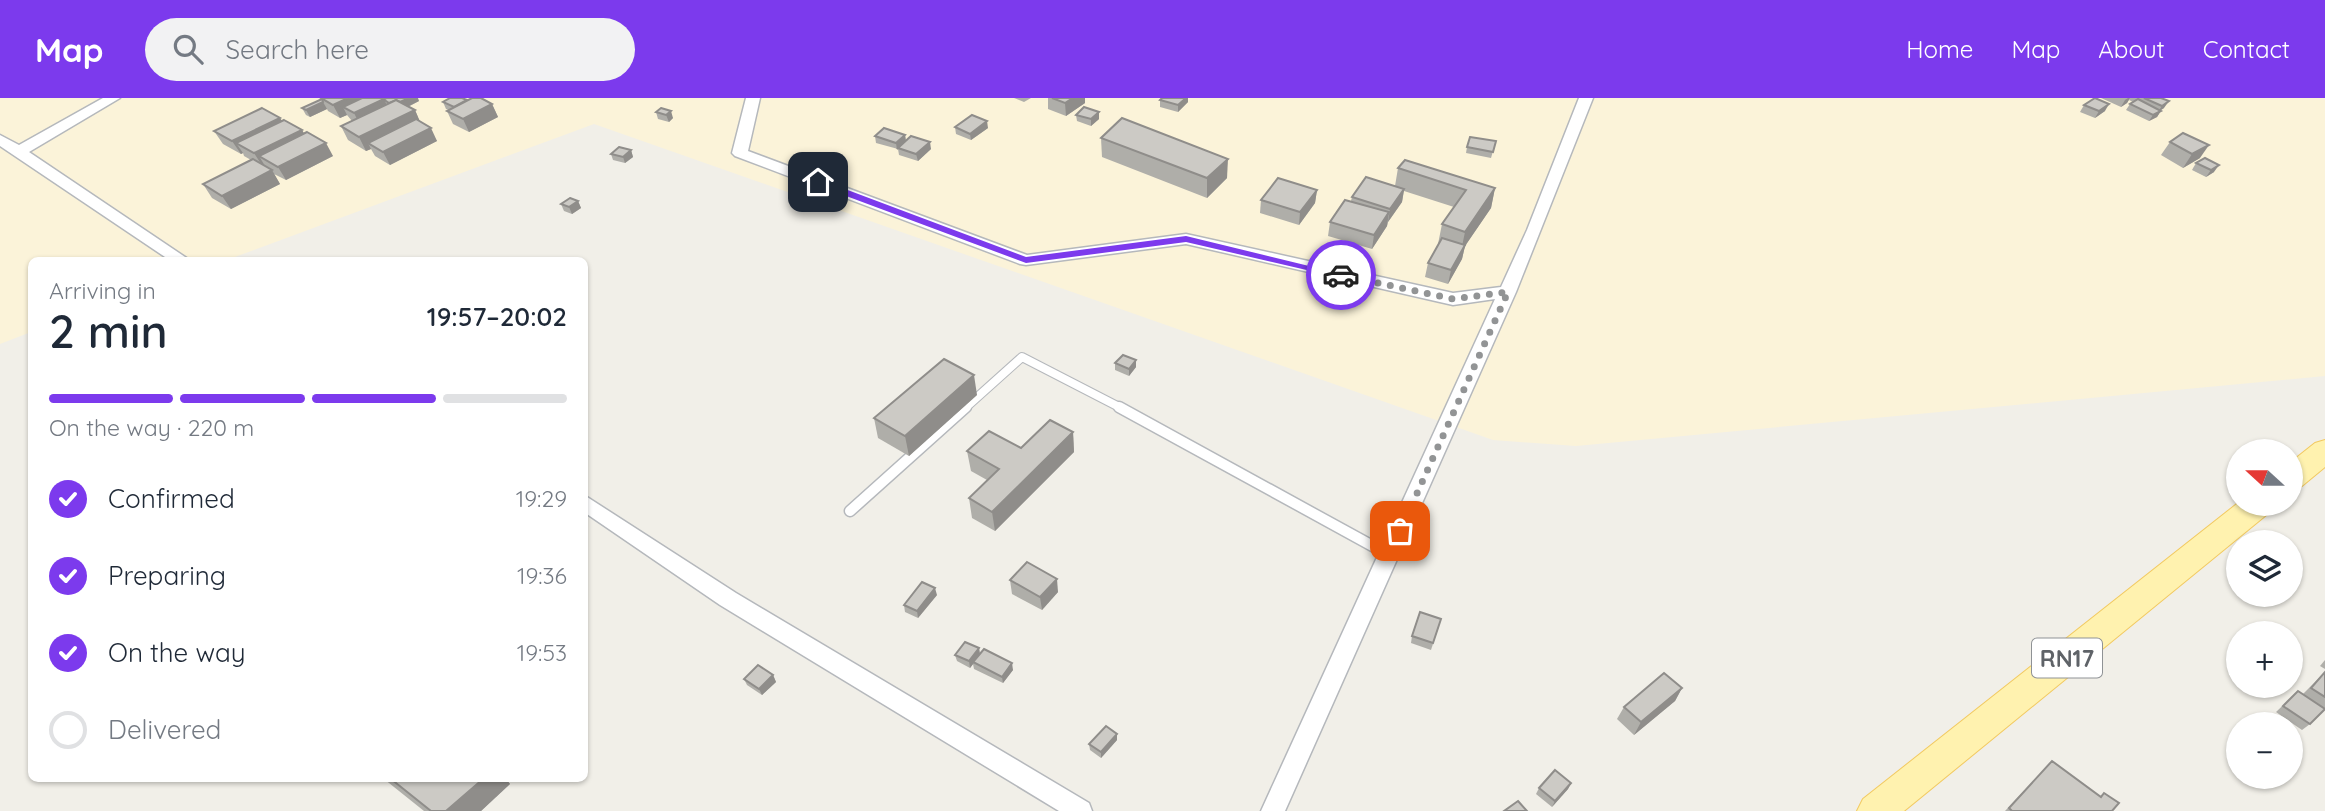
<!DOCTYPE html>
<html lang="en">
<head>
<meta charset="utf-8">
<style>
	:root { --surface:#fff; --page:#f2f2f3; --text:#1f2937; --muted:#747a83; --line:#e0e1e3; --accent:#7c3aed }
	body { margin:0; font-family:Quicksand,sans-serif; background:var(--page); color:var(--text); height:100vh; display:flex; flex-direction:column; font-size:26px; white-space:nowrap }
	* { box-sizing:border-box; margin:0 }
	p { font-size:23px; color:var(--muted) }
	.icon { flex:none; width:38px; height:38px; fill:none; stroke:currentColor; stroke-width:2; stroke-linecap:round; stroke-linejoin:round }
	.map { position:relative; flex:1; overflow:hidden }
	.sheet { position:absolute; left:28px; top:159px; width:560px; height:525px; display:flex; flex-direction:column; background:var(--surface); border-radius:10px; box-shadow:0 2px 5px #0004 }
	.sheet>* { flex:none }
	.needle { width:46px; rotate:291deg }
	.tools { position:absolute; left:2226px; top:341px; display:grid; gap:14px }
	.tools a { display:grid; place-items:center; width:77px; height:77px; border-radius:50%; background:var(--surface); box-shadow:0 2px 5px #0004; font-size:35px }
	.pin { position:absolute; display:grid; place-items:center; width:60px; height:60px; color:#fff; margin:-30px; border-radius:14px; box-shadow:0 4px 10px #0006 }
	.courier { position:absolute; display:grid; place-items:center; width:70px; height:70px; margin:-35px; border:5px solid #7c3aed; border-radius:50%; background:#fff; color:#222; box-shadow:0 2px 9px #0007 }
	.head em { font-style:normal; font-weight:600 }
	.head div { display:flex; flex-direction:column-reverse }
	.head { display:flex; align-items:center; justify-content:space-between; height:119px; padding:0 21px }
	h1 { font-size:46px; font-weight:600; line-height:52px }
	.bar { display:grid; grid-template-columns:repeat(4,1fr); gap:10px 7px; align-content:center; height:84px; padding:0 21px }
	.bar i { height:9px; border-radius:5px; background:var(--line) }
	.bar .on { background:var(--accent) }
	.bar p { grid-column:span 4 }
	ol { padding:0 21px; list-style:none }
	li { display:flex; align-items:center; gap:21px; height:77px }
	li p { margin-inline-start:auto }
	li .icon { padding:7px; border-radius:50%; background:var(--accent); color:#fff; stroke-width:4 }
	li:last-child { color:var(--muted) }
	li i { width:38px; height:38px; border:4px solid var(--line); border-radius:50% }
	header { display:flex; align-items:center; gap:42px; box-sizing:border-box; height:98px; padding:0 35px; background:var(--accent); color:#fff }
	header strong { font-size:33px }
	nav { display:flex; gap:38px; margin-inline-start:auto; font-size:24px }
	.search { width:490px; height:63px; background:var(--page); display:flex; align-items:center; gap:18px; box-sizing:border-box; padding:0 24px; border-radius:38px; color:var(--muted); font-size:26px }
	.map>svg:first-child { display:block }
	.sand { fill:#fbf3d9 }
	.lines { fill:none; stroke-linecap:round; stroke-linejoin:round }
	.service-far1-casing { stroke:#b5b8bc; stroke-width:10 }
	.service-casing { stroke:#b5b8bc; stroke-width:13 }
	.minor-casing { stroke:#b5b8bc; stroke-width:3 }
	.primary-casing { stroke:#f2c960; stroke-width:2 }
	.service-far1 { stroke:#fff; stroke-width:8 }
	.service { stroke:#fff; stroke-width:10 }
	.minor { fill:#fff; fill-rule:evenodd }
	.primary { fill:#fff2af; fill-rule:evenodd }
	.wall { fill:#afaea9 }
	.shaded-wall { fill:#8f8d8a }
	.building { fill:#cccac5; stroke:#8f8d8a; stroke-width:2 }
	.route { fill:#7c3aed }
	.done { stroke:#929495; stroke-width:7; stroke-dasharray:0 12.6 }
	.labels { text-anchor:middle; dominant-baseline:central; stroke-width:5; stroke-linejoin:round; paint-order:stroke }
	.shield { fill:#fff; stroke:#8f9295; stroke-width:2 }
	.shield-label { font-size:23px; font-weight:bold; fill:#5f6368 }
</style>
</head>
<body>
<header>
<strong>Map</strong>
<div class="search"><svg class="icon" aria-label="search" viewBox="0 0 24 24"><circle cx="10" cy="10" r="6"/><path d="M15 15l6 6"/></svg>Search here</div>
<nav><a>Home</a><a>Map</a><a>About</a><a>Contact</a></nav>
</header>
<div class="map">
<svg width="2325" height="713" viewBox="0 0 2325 713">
	<rect width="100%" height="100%" fill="#f1efe8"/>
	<path class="sand" d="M 0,0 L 2325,0 L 2325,278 L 1576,348 L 1493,342 L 594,26 L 224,163 L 32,163 L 31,234 L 0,246 Z"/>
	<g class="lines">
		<defs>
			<path id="service-far1" d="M 964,311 L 1022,259 L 1123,311"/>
			<g id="service">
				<path d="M 1119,309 L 1389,457"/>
				<path d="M 850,413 L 966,309"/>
			</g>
			<g id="minor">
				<path d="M 103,0 L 120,0 L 29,54 L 191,163 L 171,163 L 0,48 L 0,37 L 19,47 Z"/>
				<path d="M 746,0 L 760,0 L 748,53 L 1027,157 L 1186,136 L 1453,195 L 1501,189 L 1527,132 L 1579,0 L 1593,0 L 1516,194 L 1285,713 L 1261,713 L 1495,201 L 1453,207 L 1186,146 L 1026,167 L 1020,166 L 735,58 L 732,55 Z"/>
				<path d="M 584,397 L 736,495 L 1089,705 L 1092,713 L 1059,713 L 720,507 L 584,414 Z"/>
			</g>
			<g id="primary">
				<path d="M 2325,342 L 2325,369 L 2302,388 L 2291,391 L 2291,364 L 2315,345 Z"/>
				<path d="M 2238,405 L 2274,406 L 2270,414 L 1904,713 L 1857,713 L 1863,701 Z"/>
			</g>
		</defs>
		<use href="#service-far1" class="service-far1-casing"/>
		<use href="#service" class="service-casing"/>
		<use href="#minor" class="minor-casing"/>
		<use href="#primary" class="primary-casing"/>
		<use href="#service-far1" class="service-far1"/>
		<use href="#service" class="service"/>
		<use href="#minor" class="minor"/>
		<use href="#primary" class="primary"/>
	</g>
	<g class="wall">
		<path d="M 1014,0 L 1031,0 L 1024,4 Z"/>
		<path d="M 1048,0 L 1085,0 L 1085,5 L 1066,18 L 1048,11 Z"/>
		<path d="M 1162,0 L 1188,0 L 1188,4 L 1178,14 L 1160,9 L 1160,2 Z"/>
		<path d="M 2101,0 L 2130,0 L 2127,5 L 2121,9 Z"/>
		<path d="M 2130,0 L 2161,0 L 2164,10 L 2161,12 L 2157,19 L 2149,23 L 2126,12 L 2130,6 L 2133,4 L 2129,2 Z"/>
		<path d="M 322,1 L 384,1 L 419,3 L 408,9 L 415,12 L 420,24 L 437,43 L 390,67 L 375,58 L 371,51 L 366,53 L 348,42 L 341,28 L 352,23 L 347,17 L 340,20 L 328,13 L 327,11 L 310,19 L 306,17 L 302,10 Z"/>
		<path d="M 467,2 L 492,6 L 498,19 L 469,34 L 453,26 L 447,13 L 449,12 L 446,11 L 443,4 Z"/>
		<path d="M 2084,7 L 2105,13 L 2095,20 L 2080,14 Z"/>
		<path d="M 661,10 L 673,20 L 669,24 L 658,21 L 656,14 Z"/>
		<path d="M 1099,14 L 1099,21 L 1091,28 L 1077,23 L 1076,17 Z"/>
		<path d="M 280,20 L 282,23 L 302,32 L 304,36 L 333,58 L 286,82 L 274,76 L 280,86 L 231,111 L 212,100 L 203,86 L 251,62 L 244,58 L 243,55 L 241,56 L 223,46 L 214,33 Z"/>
		<path d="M 955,29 L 988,30 L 971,42 L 956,36 Z"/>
		<path d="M 905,37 L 906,43 L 931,51 L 918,63 L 899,57 L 898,51 L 876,45 L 875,38 Z"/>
		<path d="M 1101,40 L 1227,80 L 1207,100 L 1102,59 Z"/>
		<path d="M 1496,43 L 1491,60 L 1466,55 L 1467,49 Z"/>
		<path d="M 2170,44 L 2200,60 L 2183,70 L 2161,57 Z"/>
		<path d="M 631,52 L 633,59 L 625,65 L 613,62 L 611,56 Z"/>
		<path d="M 2196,65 L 2214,74 L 2206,79 L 2192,72 Z"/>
		<path d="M 1398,70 L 1495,90 L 1491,110 L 1465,148 L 1462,161 L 1448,186 L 1425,179 L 1428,165 L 1439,146 L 1438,146 L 1442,126 L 1454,109 L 1404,93 L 1402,104 L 1388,124 L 1387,128 L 1372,151 L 1328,138 L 1330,124 L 1351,103 L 1352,99 L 1395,88 Z"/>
		<path d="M 1317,92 L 1315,105 L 1299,127 L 1260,115 L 1261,102 Z"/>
		<path d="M 578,103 L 581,110 L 572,116 L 564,113 L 561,106 Z"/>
		<path d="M 1115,265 L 1136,269 L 1129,278 L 1115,272 Z"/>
		<path d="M 977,297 L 909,358 L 878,340 L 874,320 Z"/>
		<path d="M 1073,334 L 1074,354 L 995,433 L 972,420 L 969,400 L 987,382 L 971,373 L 967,353 L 1021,350 Z"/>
		<path d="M 1010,482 L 1058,494 L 1042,512 L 1012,496 Z"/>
		<path d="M 937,497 L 918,520 L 905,514 L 904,507 Z"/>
		<path d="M 1441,521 L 1431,552 L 1411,545 L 1412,538 Z"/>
		<path d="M 979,550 L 980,556 L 1013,572 L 1003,585 L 974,571 L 973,566 L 970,570 L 957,563 L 955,557 Z"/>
		<path d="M 2325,562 L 2325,571 L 2320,568 Z"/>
		<path d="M 2325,574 L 2325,611 L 2310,626 L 2302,632 L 2276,614 L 2298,593 L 2303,596 Z"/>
		<path d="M 773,577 L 776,584 L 762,597 L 747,587 L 744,581 Z"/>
		<path d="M 1682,590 L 1675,603 L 1634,637 L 1617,621 L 1624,609 Z"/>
		<path d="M 1117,642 L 1101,660 L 1090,652 L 1089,646 Z"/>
		<path d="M 2052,663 L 2100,698 L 2104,695 L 2112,713 L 2005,713 Z"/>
		<path d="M 384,681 L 506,681 L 510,686 L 481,713 L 424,713 Z"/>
		<path d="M 1571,685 L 1568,691 L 1552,709 L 1536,696 L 1539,690 Z"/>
	</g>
	<g class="shaded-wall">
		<path d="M 348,0 L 369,0 L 343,9 L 347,17 L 340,20 L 333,7 Z"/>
		<path d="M 409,0 L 418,0 L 419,3 L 397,14 L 394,7 Z"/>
		<path d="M 1073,0 L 1085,0 L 1085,5 L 1066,18 L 1065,5 Z"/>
		<path d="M 1186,0 L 1188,0 L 1188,4 L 1178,14 L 1178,7 Z"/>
		<path d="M 2128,0 L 2130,0 L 2127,5 L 2121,9 L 2125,2 Z"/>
		<path d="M 384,1 L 390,14 L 361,29 L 354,15 Z"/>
		<path d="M 2169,3 L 2164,10 L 2158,14 L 2161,13 L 2157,19 L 2149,23 L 2153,17 L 2157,15 L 2162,8 Z"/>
		<path d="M 323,4 L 327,11 L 310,19 L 306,12 Z"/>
		<path d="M 492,6 L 498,19 L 469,34 L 463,21 Z"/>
		<path d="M 2109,6 L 2105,13 L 2095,20 L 2099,13 Z"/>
		<path d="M 415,12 L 421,26 L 368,45 L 371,51 L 366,53 L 359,39 Z"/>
		<path d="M 671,13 L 673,20 L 669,24 L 666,17 Z"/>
		<path d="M 1099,14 L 1099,21 L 1091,28 L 1091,21 Z"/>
		<path d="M 280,20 L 288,33 L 236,45 L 243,55 L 241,56 L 232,43 Z"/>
		<path d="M 987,23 L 988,30 L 971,42 L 970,36 Z"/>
		<path d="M 431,30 L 437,43 L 390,67 L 383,54 Z"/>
		<path d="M 302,32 L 310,45 L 259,58 L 265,68 L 263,69 L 254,55 Z"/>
		<path d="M 905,37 L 906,44 L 897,52 L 896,45 Z"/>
		<path d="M 930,44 L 931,51 L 918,63 L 916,56 Z"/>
		<path d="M 326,45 L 333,58 L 286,82 L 278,69 Z"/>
		<path d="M 2209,47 L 2200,60 L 2183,70 L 2192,56 Z"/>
		<path d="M 631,52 L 633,59 L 625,65 L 623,59 Z"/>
		<path d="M 1228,61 L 1227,80 L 1207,100 L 1207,80 Z"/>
		<path d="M 2219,67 L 2214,74 L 2206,79 L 2211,72 Z"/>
		<path d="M 272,72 L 280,86 L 231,111 L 222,98 Z"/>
		<path d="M 1495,90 L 1491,110 L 1465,148 L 1462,161 L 1448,186 L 1451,172 L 1461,153 L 1465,134 Z"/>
		<path d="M 1404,91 L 1402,104 L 1388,124 L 1390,111 Z"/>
		<path d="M 1317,92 L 1315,105 L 1299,127 L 1300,114 Z"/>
		<path d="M 578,103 L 581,110 L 572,116 L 569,109 Z"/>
		<path d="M 1389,114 L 1387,128 L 1372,151 L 1374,137 Z"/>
		<path d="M 1136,262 L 1136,269 L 1129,278 L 1129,271 Z"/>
		<path d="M 974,277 L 977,297 L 909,358 L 905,338 Z"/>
		<path d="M 1073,334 L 1074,354 L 995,433 L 992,414 Z"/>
		<path d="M 1057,481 L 1058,494 L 1042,512 L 1040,499 Z"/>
		<path d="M 935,490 L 937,497 L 918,520 L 917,513 Z"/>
		<path d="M 979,550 L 980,557 L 970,570 L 969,563 Z"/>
		<path d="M 1012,565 L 1013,572 L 1003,585 L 1002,579 Z"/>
		<path d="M 773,577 L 776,584 L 762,597 L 759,591 Z"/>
		<path d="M 1682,590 L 1675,603 L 1634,637 L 1641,624 Z"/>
		<path d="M 1117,636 L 1117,642 L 1101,660 L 1101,654 Z"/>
		<path d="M 483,681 L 506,681 L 510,686 L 481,713 L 446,713 Z"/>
		<path d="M 1571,685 L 1568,691 L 1552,709 L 1555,703 Z"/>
	</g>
	<g class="building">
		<path d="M 321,0 L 348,0 L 333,7 Z"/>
		<path d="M 362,0 L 382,0 L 384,1 L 354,15 L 343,9 Z"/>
		<path d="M 387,0 L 409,0 L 400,4 L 396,2 L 389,5 L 383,1 Z"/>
		<path d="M 450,0 L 462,0 L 467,2 L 454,9 L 443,4 Z"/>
		<path d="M 472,0 L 481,0 L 492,6 L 463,21 L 447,13 Z"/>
		<path d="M 1052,0 L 1073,0 L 1065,5 Z"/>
		<path d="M 1162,0 L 1186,0 L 1178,7 L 1160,2 Z"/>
		<path d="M 2095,0 L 2109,6 L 2099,13 L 2084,7 Z"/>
		<path d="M 2144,0 L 2161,0 L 2169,3 L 2162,8 Z"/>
		<path d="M 322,1 L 323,4 L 306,12 L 302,10 Z"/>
		<path d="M 2138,1 L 2161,13 L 2153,17 L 2130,6 Z"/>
		<path d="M 396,2 L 415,12 L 359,39 L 341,28 Z"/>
		<path d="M 1084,9 L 1099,14 L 1091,21 L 1076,17 Z"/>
		<path d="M 262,10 L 280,20 L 232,43 L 214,33 Z"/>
		<path d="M 661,10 L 671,13 L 666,17 L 656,14 Z"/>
		<path d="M 972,17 L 987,23 L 970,36 L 955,29 Z"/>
		<path d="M 1122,20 L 1228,61 L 1207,80 L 1101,40 Z"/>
		<path d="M 416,21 L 431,30 L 383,54 L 368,45 Z"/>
		<path d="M 284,22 L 302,32 L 254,55 L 236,45 Z"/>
		<path d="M 884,30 L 905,37 L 896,45 L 875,38 Z"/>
		<path d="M 307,34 L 326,45 L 278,69 L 259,58 Z"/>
		<path d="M 2183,35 L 2209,47 L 2192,56 L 2170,44 Z"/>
		<path d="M 911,38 L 930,44 L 916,56 L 898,50 Z"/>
		<path d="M 1470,39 L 1496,43 L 1493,54 L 1467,49 Z"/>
		<path d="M 619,49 L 631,52 L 623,59 L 611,56 Z"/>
		<path d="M 2205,60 L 2219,67 L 2211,72 L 2196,65 Z"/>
		<path d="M 253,61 L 272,72 L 222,98 L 203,86 Z"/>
		<path d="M 1405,62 L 1495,90 L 1465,134 L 1442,126 L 1466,92 L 1398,70 Z"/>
		<path d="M 1366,79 L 1404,91 L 1390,111 L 1352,99 Z"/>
		<path d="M 1278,80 L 1317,92 L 1300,114 L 1261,102 Z"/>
		<path d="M 570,100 L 578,103 L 569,109 L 561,106 Z"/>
		<path d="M 1345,102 L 1389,114 L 1374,137 L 1330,124 Z"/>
		<path d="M 1442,140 L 1465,147 L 1451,172 L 1428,165 Z"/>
		<path d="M 1123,257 L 1136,262 L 1129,271 L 1115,265 Z"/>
		<path d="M 944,261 L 974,277 L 905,338 L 874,320 Z"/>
		<path d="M 1050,322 L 1073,334 L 992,414 L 969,400 L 999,371 L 967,353 L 989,333 L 1021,350 Z"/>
		<path d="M 1027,464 L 1057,481 L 1040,499 L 1010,482 Z"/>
		<path d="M 922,484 L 935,490 L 917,513 L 904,507 Z"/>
		<path d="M 1420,514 L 1441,521 L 1433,545 L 1412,538 Z"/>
		<path d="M 965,544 L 979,550 L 969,563 L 955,557 Z"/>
		<path d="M 984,551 L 1012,565 L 1002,579 L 973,564 Z"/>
		<path d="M 758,567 L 773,577 L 759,591 L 744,581 Z"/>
		<path d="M 2325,574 L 2325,599 L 2311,590 Z"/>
		<path d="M 1664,575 L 1682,590 L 1641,624 L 1624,609 Z"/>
		<path d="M 2298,593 L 2325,611 L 2310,626 L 2283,608 Z"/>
		<path d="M 1106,628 L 1117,636 L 1101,654 L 1089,646 Z"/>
		<path d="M 2052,663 L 2101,699 L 2104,695 L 2119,705 L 2112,713 L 2012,713 L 2009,710 Z"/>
		<path d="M 1555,672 L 1571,685 L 1555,703 L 1539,690 Z"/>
		<path d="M 391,681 L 483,681 L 446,713 L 431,713 Z"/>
		<path d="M 1518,703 L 1527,713 L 1504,713 Z"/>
	</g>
	<path class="route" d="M 814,82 L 821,82 L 1026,159 L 1186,138 L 1346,177 L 1341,180 L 1186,144 L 1026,165 L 814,86 Z"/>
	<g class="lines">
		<path class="done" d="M 1341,177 L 1453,201 L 1508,194 L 1400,433"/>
	</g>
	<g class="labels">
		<rect class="shield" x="2032" y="540.5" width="70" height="39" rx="5"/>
		<g class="shield-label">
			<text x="2067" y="560">RN17</text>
		</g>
	</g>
</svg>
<div class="tools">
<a><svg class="needle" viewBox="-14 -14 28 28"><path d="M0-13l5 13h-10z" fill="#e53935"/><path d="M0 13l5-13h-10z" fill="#747a83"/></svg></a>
<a><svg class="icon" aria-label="layers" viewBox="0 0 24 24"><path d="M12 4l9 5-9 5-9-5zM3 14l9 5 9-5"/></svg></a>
<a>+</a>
<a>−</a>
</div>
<div class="pin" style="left:1400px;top:433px;background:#ea580c"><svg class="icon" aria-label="bag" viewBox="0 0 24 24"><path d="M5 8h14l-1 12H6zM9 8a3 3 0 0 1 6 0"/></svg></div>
<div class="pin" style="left:818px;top:84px;background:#1f2937"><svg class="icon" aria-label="home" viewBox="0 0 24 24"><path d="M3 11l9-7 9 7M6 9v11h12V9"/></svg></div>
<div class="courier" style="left:1341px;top:177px"><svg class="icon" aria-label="car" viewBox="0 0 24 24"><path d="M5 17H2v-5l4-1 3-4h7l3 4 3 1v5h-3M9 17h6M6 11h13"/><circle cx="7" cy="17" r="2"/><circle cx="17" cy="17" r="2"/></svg></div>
<section class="sheet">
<div class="head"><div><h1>2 min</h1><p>Arriving in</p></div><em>19:57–20:02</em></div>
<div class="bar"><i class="on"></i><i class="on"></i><i class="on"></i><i></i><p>On the way · 220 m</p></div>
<ol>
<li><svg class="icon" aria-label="check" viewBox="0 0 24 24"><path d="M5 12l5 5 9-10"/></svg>Confirmed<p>19:29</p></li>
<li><svg class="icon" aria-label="check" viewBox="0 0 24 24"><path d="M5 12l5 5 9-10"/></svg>Preparing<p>19:36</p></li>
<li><svg class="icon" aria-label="check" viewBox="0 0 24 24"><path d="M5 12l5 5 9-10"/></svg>On the way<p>19:53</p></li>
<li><i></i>Delivered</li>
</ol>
</section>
</div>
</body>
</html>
